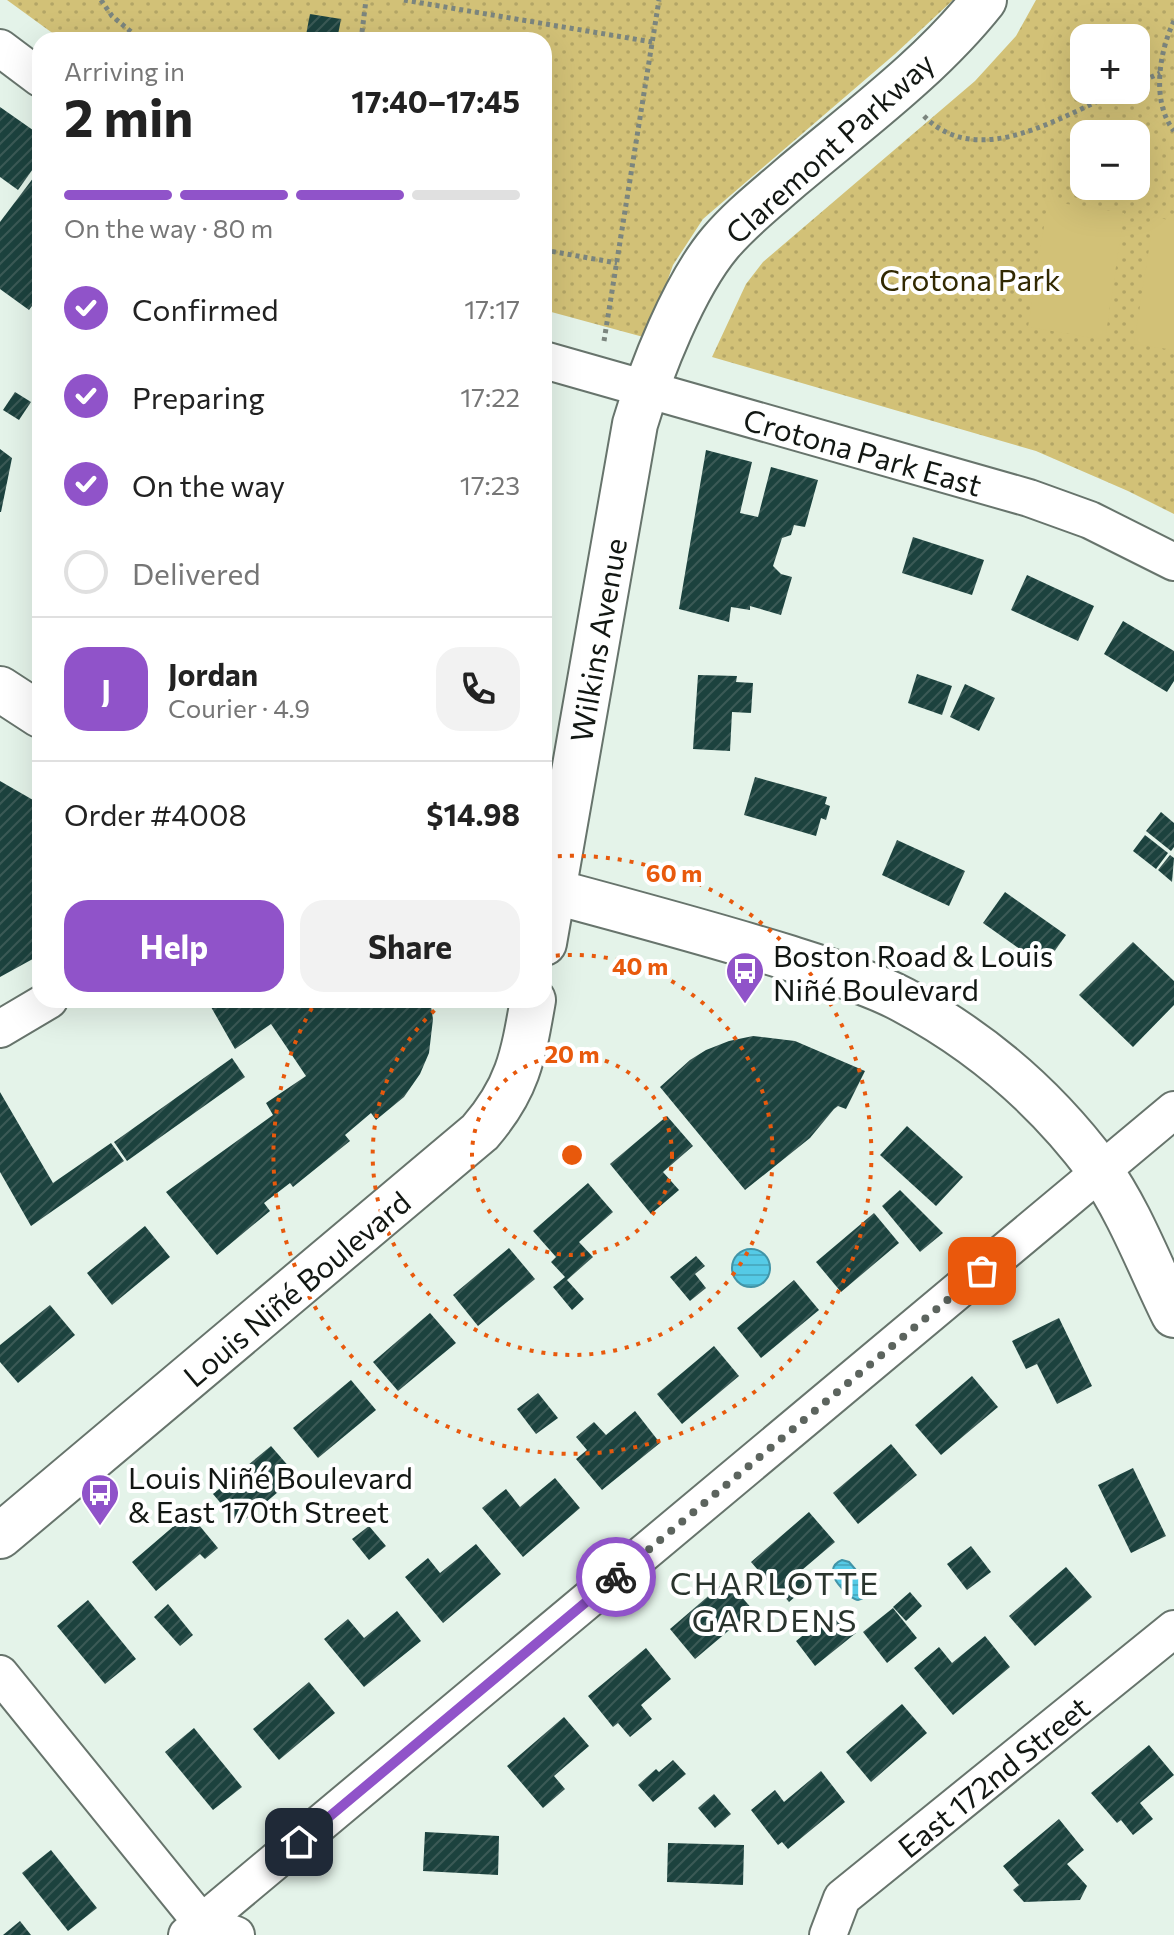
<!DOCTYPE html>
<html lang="en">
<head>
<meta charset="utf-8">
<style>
	:root { --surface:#fff; --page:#f2f2f2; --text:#222; --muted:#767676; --line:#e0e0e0; --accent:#9053c9 }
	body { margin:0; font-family:Commissioner,sans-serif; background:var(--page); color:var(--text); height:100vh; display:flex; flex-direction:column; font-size:30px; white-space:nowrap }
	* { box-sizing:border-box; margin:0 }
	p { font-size:26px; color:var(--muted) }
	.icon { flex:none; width:44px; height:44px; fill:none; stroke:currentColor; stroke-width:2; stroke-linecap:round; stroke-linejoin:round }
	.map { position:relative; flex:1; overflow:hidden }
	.panel { position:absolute; left:32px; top:32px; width:520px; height:976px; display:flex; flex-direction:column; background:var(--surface); border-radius:24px; box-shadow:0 8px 32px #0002 }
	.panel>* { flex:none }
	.tools { position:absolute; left:1070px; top:24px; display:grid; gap:16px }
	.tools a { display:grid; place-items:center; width:80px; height:80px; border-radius:16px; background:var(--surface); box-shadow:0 8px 32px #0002; font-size:40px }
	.pin { position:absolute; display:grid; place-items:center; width:68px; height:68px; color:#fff; margin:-34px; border-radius:16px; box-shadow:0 4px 12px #0006 }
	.courier { position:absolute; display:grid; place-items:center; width:80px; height:80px; margin:-40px; border:6px solid #9053c9; border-radius:50%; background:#fff; color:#222; box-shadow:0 2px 10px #0007 }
	.overview em { font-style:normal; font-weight:700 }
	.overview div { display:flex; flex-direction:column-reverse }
	.overview { display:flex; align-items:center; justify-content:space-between; height:136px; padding:0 32px }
	h1 { font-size:52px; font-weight:700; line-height:60px }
	.bar { display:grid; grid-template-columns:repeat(4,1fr); gap:12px 8px; align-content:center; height:96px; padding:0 32px }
	.bar i { height:10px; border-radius:6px; background:var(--line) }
	.bar .active { background:var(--accent) }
	.bar p { grid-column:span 4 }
	.line { display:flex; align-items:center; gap:20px; padding:0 32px; border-top:2px solid var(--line) }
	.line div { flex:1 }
	.round { display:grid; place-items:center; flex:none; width:84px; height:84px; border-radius:24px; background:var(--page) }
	ol { padding:0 32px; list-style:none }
	li { display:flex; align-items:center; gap:24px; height:88px }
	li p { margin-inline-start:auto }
	li .icon { padding:8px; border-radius:50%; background:var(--accent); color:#fff; stroke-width:4 }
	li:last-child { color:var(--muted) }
	li i { width:44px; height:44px; border:4px solid var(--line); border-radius:50% }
	.button { display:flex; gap:16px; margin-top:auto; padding:16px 32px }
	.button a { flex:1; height:92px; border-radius:24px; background:var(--accent); color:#fff; font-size:32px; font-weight:700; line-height:92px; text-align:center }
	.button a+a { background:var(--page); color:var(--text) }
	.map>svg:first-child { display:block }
	.park { fill:url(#park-dots); fill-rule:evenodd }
	.pitch { fill:#d2c177 }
	.water { fill:url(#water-rules); stroke:#4194a7; stroke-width:2 }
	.building { fill:url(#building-hatch) }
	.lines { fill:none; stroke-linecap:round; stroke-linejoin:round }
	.street-casing { stroke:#67746c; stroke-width:40 }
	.secondary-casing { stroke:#67746c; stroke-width:48 }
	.path { stroke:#7b857e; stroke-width:5; stroke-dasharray:4 4; stroke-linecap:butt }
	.street { stroke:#fff; stroke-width:36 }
	.secondary { stroke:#fff; stroke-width:44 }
	.done { stroke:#5c645e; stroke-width:8; stroke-dasharray:0 14.4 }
	.route { stroke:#9053c9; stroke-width:10 }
	.ring { fill:none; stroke:#e8590c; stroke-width:4; stroke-dasharray:4 8 }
	.labels { text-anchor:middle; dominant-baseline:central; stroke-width:8; stroke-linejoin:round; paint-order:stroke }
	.street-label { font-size:30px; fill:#121713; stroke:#fff }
	.park-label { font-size:30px; fill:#312902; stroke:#fff }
	.poi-label { font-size:30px; fill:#121713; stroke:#fff; text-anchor:start }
	.neighbourhood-label { font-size:32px; letter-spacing:2px; fill:#29342d; stroke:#fff }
	.centre { fill:#e8590c; stroke:#fff; stroke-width:4 }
	.ring-label { font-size:24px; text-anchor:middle; font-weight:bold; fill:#e8590c; stroke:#fff; stroke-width:8; stroke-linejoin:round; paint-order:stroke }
</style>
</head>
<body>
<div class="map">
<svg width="1174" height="1935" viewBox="0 0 1174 1935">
	<defs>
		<pattern id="park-dots" width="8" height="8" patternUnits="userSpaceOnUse" patternTransform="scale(2)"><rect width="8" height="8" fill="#d2c177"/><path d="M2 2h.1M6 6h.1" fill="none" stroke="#b3a566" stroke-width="1.8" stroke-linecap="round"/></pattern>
		<pattern id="water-rules" width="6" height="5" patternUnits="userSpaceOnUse" patternTransform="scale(2)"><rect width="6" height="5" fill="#55cae6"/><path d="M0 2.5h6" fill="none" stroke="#49adc4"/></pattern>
		<pattern id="building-hatch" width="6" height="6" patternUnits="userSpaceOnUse" patternTransform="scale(2)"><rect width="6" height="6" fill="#1c423e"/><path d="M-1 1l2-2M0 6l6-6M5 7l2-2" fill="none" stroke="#3b5a56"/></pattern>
	</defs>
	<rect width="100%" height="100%" fill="#e4f3e9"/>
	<g class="park">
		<path d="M 7,0 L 953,0 L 895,54 L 703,219 L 673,265 L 647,338 L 544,310 L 544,40 L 62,40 Z"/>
		<path d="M 1036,0 L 1174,0 L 1174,514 L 1128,491 L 1036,451 L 712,357 L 746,284 L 763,262 L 975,81 L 1016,36 ZM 1084,38 L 1136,38 L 1136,90 L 1084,90 ZM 1084,134 L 1136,134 L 1136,186 L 1084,186 Z"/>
	</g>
	<g class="pitch">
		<path d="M 1048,201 L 1124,213 L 1105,340 L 1028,327 Z"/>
		<path d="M 1154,217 L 1174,221 L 1174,350 L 1134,344 Z"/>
	</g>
	<g class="water">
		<circle cx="751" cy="1268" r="19"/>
		<path d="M 842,1560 L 849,1562 L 868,1584 L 865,1597 C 863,1598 861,1599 858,1600 C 851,1600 817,1570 842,1560 Z"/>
	</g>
	<g class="building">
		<path d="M 310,14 L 341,19 L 337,40 L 305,40 Z"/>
		<path d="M 0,107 L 40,135 L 40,159 L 18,190 L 0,177 Z"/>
		<path d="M 40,169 L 40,295 L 29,310 L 0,289 L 0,222 Z"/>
		<path d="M 15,392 L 31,402 L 19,420 L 3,410 Z"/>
		<path d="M 0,449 L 12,458 L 1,512 L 0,512 Z"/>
		<path d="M 706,450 L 752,462 L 740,513 L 758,517 L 771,467 L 818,480 L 805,527 L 794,525 L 791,535 L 782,538 L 773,566 L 781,574 L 792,577 L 781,615 L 750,606 L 750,610 L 731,607 L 729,622 L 679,609 Z"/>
		<path d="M 913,537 L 984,560 L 972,595 L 902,573 Z"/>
		<path d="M 1027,575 L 1094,606 L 1078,641 L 1011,610 Z"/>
		<path d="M 1123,621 L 1174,651 L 1174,681 L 1167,692 L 1104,654 Z"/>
		<path d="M 917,674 L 952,686 L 942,715 L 908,703 Z"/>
		<path d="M 698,675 L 737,676 L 736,682 L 753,683 L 751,713 L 732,712 L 730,751 L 693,749 Z"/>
		<path d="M 965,684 L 995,698 L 979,731 L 950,717 Z"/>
		<path d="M 755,777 L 827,797 L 825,804 L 830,806 L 826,820 L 821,818 L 816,836 L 744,815 Z"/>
		<path d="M 0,781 L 40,804 L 40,955 L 0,977 Z"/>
		<path d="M 1161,812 L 1174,823 L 1174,847 L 1171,851 L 1146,831 Z"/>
		<path d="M 1145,835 L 1168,853 L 1156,869 L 1133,851 Z"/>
		<path d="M 897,840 L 965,871 L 949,906 L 882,875 Z"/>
		<path d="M 1170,855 L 1174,858 L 1172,882 L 1158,870 Z"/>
		<path d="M 1005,892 L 1066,935 L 1044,966 L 983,923 Z"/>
		<path d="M 1133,942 L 1174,981 L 1174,1005 L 1133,1047 L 1079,995 Z"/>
		<path d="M 207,1000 L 430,1000 L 433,1019 L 429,1053 L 420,1074 L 404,1097 L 376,1120 L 371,1113 L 345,1135 L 350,1141 L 293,1187 L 290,1183 L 264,1203 L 270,1211 L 217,1255 L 166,1192 L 273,1115 L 266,1103 L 306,1076 L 271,1024 L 235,1049 Z"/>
		<path d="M 753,1036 L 795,1041 L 865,1071 L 846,1109 L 838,1106 L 834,1109 L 810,1138 L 745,1190 L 660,1087 L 690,1060 L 706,1050 L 729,1041 Z"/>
		<path d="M 232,1058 L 245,1077 L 127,1161 L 114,1142 Z"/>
		<path d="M 0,1092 L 53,1183 L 111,1143 L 124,1161 L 31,1226 L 0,1172 Z"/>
		<path d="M 667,1116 L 693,1146 L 663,1172 L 679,1190 L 651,1214 L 610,1164 Z"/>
		<path d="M 907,1126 L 963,1177 L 936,1206 L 880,1155 Z"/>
		<path d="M 588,1183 L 613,1212 L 579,1242 L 593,1257 L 567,1280 L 584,1299 L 572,1310 L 553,1287 L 565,1277 L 551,1262 L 556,1257 L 533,1231 Z"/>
		<path d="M 900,1190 L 943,1233 L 920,1252 L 882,1206 Z"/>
		<path d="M 874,1213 L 899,1243 L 841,1292 L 816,1262 Z"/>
		<path d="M 145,1226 L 170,1257 L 112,1305 L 87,1273 Z"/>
		<path d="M 509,1248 L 535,1279 L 478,1326 L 453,1295 Z"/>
		<path d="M 696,1256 L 705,1266 L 695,1274 L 706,1288 L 690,1301 L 670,1277 Z"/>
		<path d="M 794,1280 L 819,1310 L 761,1358 L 737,1328 Z"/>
		<path d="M 50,1305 L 75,1335 L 18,1383 L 0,1362 L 0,1345 Z"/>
		<path d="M 430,1313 L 456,1343 L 398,1391 L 373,1362 Z"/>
		<path d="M 1059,1318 L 1092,1386 L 1057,1404 L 1037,1364 L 1026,1369 L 1012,1341 Z"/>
		<path d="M 714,1346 L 739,1376 L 682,1424 L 657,1394 Z"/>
		<path d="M 972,1376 L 998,1407 L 941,1455 L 915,1425 Z"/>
		<path d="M 351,1380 L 376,1410 L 318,1458 L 293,1428 Z"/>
		<path d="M 538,1393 L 558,1418 L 536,1434 L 517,1409 Z"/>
		<path d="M 635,1411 L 660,1443 L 602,1490 L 576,1459 L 587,1450 L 576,1437 L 594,1422 L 606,1435 Z"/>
		<path d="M 891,1444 L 917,1475 L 858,1524 L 833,1493 Z"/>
		<path d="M 271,1446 L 297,1476 L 239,1525 L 213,1494 Z"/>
		<path d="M 1133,1468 L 1166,1536 L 1131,1553 L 1098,1485 Z"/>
		<path d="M 555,1478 L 580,1508 L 523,1557 L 482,1508 L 506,1489 L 520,1507 Z"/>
		<path d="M 809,1512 L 835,1542 L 802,1570 L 812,1582 L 789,1602 L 778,1589 L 776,1591 L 751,1562 Z"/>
		<path d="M 189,1513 L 218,1548 L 205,1559 L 200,1554 L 156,1591 L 132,1562 Z"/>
		<path d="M 369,1526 L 386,1546 L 369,1560 L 352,1539 Z"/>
		<path d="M 476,1544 L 501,1574 L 443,1623 L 405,1577 L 428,1558 L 440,1573 Z"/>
		<path d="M 971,1546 L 991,1572 L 967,1590 L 947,1564 Z"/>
		<path d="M 1066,1567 L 1092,1597 L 1035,1646 L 1009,1616 Z"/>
		<path d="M 727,1580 L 753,1610 L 695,1659 L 670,1629 Z"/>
		<path d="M 910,1592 L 922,1606 L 906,1621 L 893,1607 Z"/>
		<path d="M 88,1600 L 136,1659 L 105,1684 L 57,1626 Z"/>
		<path d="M 168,1604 L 193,1635 L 180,1646 L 154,1617 Z"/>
		<path d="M 893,1608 L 917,1638 L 887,1663 L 863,1632 Z"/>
		<path d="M 397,1611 L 421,1641 L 364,1687 L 324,1639 L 348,1619 L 364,1638 Z"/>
		<path d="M 839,1611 L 856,1633 L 815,1666 L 796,1641 L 827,1616 L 829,1619 Z"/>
		<path d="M 985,1636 L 1010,1667 L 953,1715 L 914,1668 L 939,1647 L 952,1663 Z"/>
		<path d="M 646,1648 L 671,1679 L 641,1705 L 652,1719 L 630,1737 L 618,1723 L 613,1727 L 588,1696 Z"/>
		<path d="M 309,1682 L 335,1713 L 279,1760 L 253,1729 Z"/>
		<path d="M 902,1704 L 927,1733 L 871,1782 L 846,1752 Z"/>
		<path d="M 564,1717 L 589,1746 L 554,1776 L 565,1789 L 543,1808 L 507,1766 Z"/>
		<path d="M 194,1728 L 242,1787 L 213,1810 L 165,1752 Z"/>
		<path d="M 1149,1745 L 1174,1775 L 1140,1803 L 1153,1819 L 1133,1835 L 1121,1820 L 1117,1823 L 1091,1793 Z"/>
		<path d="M 673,1760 L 686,1774 L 653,1802 L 638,1785 L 656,1769 L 659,1772 Z"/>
		<path d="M 821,1771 L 845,1802 L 788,1849 L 782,1842 L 778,1845 L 751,1810 L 775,1790 L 784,1802 Z"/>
		<path d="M 714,1794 L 731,1814 L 715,1828 L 698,1808 Z"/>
		<path d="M 1059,1819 L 1084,1850 L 1067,1864 L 1087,1886 L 1080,1900 L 1024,1902 L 1013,1890 L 1019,1885 L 1003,1866 Z"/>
		<path d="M 425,1832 L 499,1836 L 498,1875 L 423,1871 Z"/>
		<path d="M 668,1843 L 744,1845 L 743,1885 L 667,1882 Z"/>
		<path d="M 51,1850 L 97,1908 L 68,1931 L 22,1873 Z"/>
		<path d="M 20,1921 L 31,1935 L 3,1935 Z"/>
	</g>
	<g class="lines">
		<defs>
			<g id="street">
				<path d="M 0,48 L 40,78"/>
				<path d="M 544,360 L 1029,498 L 1090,520 L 1174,562"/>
				<path d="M 0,1029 L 49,1000"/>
				<path d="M 0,1674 L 202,1923 L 236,1935"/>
				<path d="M 187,1935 L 1174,1110"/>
				<path d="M 828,1935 L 842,1898 L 1174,1629"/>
			</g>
			<g id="secondary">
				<path d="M 0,689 L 40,715"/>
				<path d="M 544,889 C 626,911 709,933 789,958 C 828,971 867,981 903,1000 C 980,1041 1047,1099 1099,1169 C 1129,1210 1151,1269 1174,1315"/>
				<path d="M 544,943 L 635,424 C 651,370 684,286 720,243 C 741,218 767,198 791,177 C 857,121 930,68 984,0"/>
				<path d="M 0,1536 L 480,1132 C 518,1088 523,1057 533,1000"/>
			</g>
		</defs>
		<use href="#street" class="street-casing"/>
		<use href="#secondary" class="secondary-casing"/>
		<g class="path">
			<path d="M 101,0 L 112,16 L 141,40"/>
			<path d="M 404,0 L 652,42"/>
			<path d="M 1174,21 C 1159,52 1151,102 1174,131"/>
			<path d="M 361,40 L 366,0"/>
			<path d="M 1136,84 L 1160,73"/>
			<path d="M 924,116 C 980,173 1065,113 1123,90"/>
			<path d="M 544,250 L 617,263"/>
			<path d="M 604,341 L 659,0"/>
		</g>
		<use href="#street" class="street"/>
		<use href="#secondary" class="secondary"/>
	</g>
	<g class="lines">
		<path class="done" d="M 616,1577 L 982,1271"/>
		<path class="route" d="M 299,1842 L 616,1577"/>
	</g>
	<g class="ring">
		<circle cx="572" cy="1155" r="100"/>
		<path d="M544 957A200 200 0 1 1 445 1001"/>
		<path d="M546 857A299 299 0 1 1 316 1001"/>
	</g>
	<defs>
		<symbol id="bus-pin" viewBox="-11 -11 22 30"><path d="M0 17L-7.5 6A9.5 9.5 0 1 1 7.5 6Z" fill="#9053c9" stroke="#fff"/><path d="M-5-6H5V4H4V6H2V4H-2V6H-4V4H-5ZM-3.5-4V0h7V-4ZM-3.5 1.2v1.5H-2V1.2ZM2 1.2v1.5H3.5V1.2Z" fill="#fff"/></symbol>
	</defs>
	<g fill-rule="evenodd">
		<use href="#bus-pin" x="723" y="949" width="44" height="60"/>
		<use href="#bus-pin" x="78" y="1471" width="44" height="60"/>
	</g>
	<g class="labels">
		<g class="street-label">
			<text transform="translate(829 147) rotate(-42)">Claremont Parkway</text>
			<text transform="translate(863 451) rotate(16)">Crotona Park East</text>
			<text transform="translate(597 640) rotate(-80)">Wilkins Avenue</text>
			<text transform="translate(296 1288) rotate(-40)">Louis Niñé Boulevard</text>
			<text transform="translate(993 1776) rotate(-39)">East 172nd Street</text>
		</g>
		<g class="park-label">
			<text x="970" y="278">Crotona Park</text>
		</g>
		<g class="poi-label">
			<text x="773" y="954">Boston Road &amp; Louis<tspan x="773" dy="34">Niñé Boulevard</tspan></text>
			<text x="128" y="1476">Louis Niñé Boulevard<tspan x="128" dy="34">&amp; East 170th Street</tspan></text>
		</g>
		<g class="neighbourhood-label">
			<text x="775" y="1582">CHARLOTTE<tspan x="775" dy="37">GARDENS</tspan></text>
		</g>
	</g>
	<circle cx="572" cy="1155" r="12" class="centre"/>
	<g class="ring-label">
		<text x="674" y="882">60 m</text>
		<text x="640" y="975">40 m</text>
		<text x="572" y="1063">20 m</text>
	</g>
</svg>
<div class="tools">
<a>+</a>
<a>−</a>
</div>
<div class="pin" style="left:982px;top:1271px;background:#ea580c"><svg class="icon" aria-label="bag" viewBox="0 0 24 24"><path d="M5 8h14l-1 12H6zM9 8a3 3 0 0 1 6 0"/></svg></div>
<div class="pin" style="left:299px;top:1842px;background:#1f2937"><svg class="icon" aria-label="home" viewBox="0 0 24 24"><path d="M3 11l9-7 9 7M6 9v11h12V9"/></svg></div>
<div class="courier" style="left:616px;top:1577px"><svg class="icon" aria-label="bike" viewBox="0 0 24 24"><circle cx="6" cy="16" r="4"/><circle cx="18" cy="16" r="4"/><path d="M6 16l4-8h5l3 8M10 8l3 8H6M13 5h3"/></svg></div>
<section class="panel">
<div class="overview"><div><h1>2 min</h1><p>Arriving in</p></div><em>17:40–17:45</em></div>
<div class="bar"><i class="active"></i><i class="active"></i><i class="active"></i><i></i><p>On the way · 80 m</p></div>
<ol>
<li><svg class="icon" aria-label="check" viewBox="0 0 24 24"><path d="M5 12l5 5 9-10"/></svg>Confirmed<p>17:17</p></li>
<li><svg class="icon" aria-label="check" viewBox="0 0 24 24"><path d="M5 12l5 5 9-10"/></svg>Preparing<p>17:22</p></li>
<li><svg class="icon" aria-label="check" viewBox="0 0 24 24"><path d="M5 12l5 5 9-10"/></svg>On the way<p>17:23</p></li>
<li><i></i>Delivered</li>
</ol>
<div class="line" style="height:144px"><b class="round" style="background:var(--accent);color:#fff">J</b><div><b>Jordan</b><p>Courier · 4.9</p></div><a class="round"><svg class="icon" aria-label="phone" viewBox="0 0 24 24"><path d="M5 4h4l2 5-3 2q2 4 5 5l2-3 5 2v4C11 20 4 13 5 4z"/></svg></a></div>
<div class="line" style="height:104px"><div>Order #4008</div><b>$14.98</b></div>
<div class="button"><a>Help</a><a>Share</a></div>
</section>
</div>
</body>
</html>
